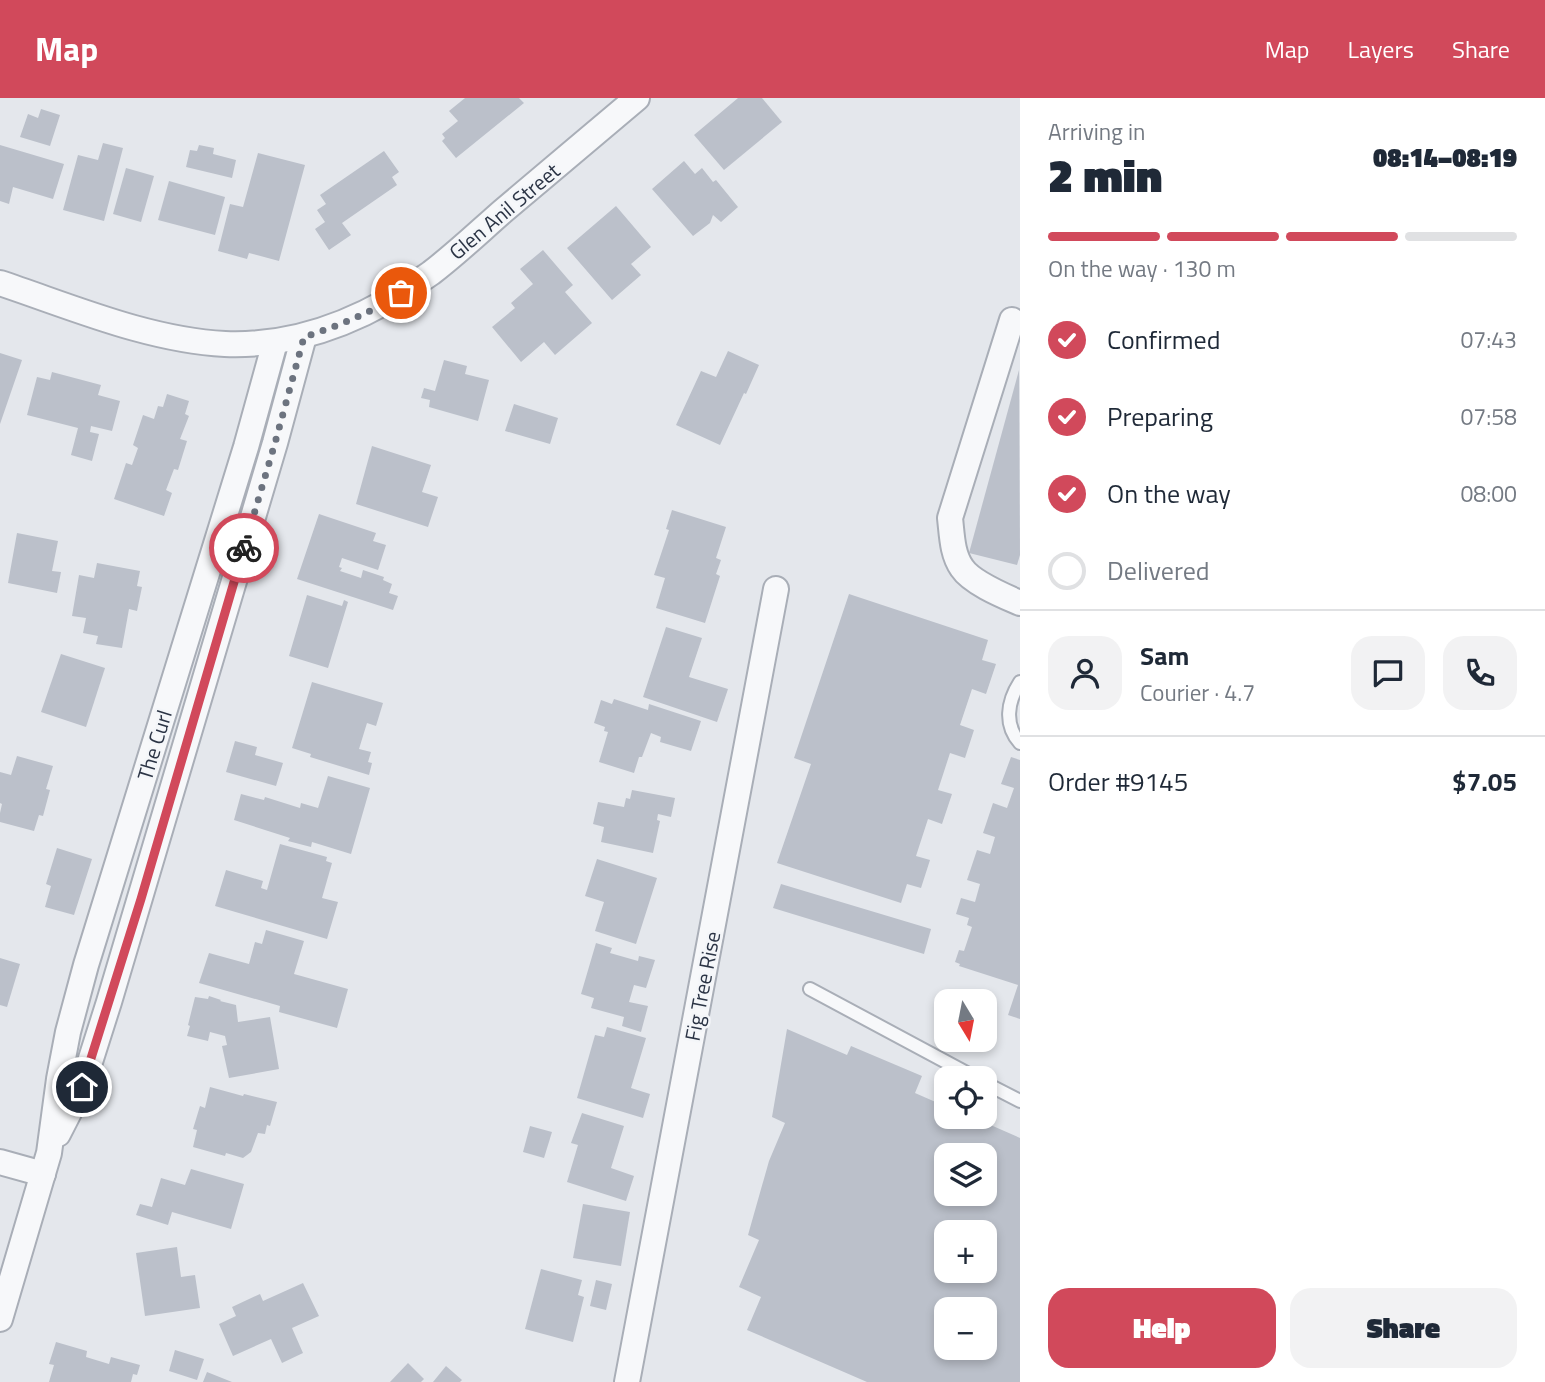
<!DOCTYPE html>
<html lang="en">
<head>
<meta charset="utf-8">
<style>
	:root { --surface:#fff; --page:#f2f2f3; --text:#1f2937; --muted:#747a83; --line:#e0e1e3; --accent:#d1495b }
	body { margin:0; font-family:"Titillium Web",sans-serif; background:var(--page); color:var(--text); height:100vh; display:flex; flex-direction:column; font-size:26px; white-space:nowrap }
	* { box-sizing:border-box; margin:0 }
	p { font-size:23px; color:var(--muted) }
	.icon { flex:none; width:38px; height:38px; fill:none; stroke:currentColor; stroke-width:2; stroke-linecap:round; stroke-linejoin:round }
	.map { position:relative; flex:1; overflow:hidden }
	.panel { display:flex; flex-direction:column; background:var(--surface); width:525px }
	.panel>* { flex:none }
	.needle { width:46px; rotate:170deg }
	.fabs { position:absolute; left:934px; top:891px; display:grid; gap:14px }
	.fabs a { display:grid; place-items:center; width:63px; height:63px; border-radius:14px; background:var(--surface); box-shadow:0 4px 10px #0003; font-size:35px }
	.pin { position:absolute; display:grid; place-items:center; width:60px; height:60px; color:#fff; margin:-30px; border:4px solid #fff; border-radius:50%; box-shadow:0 2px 7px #0007 }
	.courier { position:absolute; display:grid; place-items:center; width:70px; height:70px; margin:-35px; border:5px solid #d1495b; border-radius:50%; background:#fff; color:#222; box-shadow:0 2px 9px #0007 }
	.overview em { font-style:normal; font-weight:800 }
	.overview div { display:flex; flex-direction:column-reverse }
	.overview { display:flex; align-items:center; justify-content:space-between; height:119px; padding:0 28px }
	h1 { font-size:46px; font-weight:800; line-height:52px }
	.bar { display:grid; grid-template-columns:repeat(4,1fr); gap:10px 7px; align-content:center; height:84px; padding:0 28px }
	.bar i { height:9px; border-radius:5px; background:var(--line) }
	.bar .selected { background:var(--accent) }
	.bar p { grid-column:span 4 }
	.line { display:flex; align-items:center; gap:18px; padding:0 28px; border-top:2px solid var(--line) }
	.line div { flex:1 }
	.round { display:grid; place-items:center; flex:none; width:74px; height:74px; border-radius:21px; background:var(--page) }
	ol { padding:0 28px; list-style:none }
	li { display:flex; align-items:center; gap:21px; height:77px }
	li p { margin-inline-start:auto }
	li .icon { padding:7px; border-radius:50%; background:var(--accent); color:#fff; stroke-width:4 }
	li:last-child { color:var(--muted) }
	li i { width:38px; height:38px; border:4px solid var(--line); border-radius:50% }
	.primary-button { display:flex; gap:14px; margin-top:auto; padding:14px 28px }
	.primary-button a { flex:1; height:80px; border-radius:21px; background:var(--accent); color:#fff; font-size:28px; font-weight:800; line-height:80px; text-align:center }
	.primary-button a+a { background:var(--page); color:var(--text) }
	header { display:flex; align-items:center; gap:42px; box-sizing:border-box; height:98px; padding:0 35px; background:var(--accent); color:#fff }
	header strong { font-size:33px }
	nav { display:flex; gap:38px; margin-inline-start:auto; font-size:24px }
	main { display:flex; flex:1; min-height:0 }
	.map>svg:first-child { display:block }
	.building { fill:#bbc0ca; fill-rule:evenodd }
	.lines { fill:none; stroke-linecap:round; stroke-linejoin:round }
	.lane-casing { stroke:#a9aeb7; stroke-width:16 }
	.street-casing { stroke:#a9aeb7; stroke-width:28 }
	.lane { stroke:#f7f8fa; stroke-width:12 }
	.street { stroke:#f7f8fa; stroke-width:24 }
	.done { stroke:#6c737f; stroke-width:7; stroke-dasharray:0 12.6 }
	.route { stroke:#d1495b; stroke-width:9 }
	.labels { text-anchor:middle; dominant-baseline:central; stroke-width:5; stroke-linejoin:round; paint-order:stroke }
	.street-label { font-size:21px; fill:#2b3445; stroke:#f4f6f9 }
</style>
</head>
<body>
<header>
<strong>Map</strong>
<nav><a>Map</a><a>Layers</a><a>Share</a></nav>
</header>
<main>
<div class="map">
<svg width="1020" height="1284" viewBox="0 0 1020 1284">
	<rect width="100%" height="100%" fill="#e4e7ec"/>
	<g class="building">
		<path d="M 465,0 L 519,0 L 524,5 L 456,60 L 442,43 L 445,40 L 442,36 L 458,23 L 449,13 Z"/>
		<path d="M 738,0 L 762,0 L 782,24 L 724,72 L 694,37 Z"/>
		<path d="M 41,11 L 60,17 L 50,48 L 20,39 L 28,16 L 38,20 Z"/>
		<path d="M 103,45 L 123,50 L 104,123 L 63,112 L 78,57 L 98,62 Z"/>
		<path d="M 0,47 L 64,66 L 53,101 L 13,89 L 9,106 L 0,103 Z"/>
		<path d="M 199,47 L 214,50 L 213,56 L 236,62 L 232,80 L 186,69 L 190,52 L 197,53 Z"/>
		<path d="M 384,53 L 399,74 L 392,79 L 397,87 L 342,125 L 351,137 L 329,152 L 315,131 L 325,124 L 317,112 L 326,106 L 320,97 Z"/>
		<path d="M 258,55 L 305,67 L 279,163 L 249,155 L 247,161 L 218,153 L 230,106 L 243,109 Z"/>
		<path d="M 684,63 L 695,76 L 702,70 L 713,84 L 716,82 L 738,109 L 721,124 L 713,117 L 710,125 L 693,138 L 652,91 Z"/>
		<path d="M 126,70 L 154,78 L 141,124 L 113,116 Z"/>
		<path d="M 169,83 L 225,99 L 215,137 L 158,122 Z"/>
		<path d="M 616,108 L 651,149 L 631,166 L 641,177 L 612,202 L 567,150 Z"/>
		<path d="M 543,152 L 573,187 L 565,194 L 592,225 L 555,257 L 544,244 L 521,264 L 492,229 L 515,210 L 511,205 L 533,186 L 520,171 Z"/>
		<path d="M 728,253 L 759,267 L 746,296 L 744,295 L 720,347 L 676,327 L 701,273 L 716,279 Z"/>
		<path d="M 0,255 L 22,262 L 0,326 Z"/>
		<path d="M 444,262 L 467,268 L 465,276 L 489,282 L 478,323 L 429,309 L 430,302 L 421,300 L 424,290 L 435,293 Z"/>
		<path d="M 1019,272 L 1020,457 L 1017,467 L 969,455 Z"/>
		<path d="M 52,274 L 101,287 L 98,297 L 120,303 L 112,333 L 91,328 L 90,334 L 99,336 L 92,363 L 71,357 L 78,330 L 27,317 L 37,279 L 50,282 Z"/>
		<path d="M 167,296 L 189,303 L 185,316 L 189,318 L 180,341 L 187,343 L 178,372 L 174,371 L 166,392 L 172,395 L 164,418 L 114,401 L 126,365 L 132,367 L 138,350 L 133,347 L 143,317 L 154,321 L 158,308 L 163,309 Z"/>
		<path d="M 514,306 L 558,320 L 550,346 L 505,333 Z"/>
		<path d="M 372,348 L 431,367 L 422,394 L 438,399 L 428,429 L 356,406 Z"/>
		<path d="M 672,412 L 726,429 L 716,460 L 721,462 L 716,476 L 720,478 L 705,525 L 656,510 L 665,480 L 654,477 L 669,432 L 666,431 Z"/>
		<path d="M 319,416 L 376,435 L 373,443 L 386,447 L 378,472 L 342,460 L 339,469 L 342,470 L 340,473 L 361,480 L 363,472 L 384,479 L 383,482 L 392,486 L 389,495 L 398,498 L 393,512 L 297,481 Z"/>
		<path d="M 17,435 L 58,443 L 52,473 L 61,474 L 57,495 L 8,485 Z"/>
		<path d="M 97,465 L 140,473 L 137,488 L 142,489 L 137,513 L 129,511 L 122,550 L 96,546 L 98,538 L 83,535 L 86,520 L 72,518 L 79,477 L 94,480 Z"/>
		<path d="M 849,496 L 988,542 L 982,562 L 996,566 L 986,596 L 972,591 L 960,627 L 974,632 L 965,660 L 950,655 L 938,692 L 952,696 L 942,726 L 928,721 L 916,758 L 930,762 L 921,790 L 907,786 L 901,805 L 777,765 L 811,666 L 794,660 Z"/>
		<path d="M 307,497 L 342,508 L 344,502 L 348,504 L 328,570 L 289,558 Z"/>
		<path d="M 666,529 L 702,540 L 689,579 L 728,591 L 717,624 L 643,599 Z"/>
		<path d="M 61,556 L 105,570 L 86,629 L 41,614 Z"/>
		<path d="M 312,584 L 383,605 L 376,628 L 367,625 L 359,651 L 371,654 L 368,664 L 372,665 L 369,677 L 310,659 L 311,656 L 292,650 Z"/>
		<path d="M 614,601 L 648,612 L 649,606 L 701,623 L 691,653 L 660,644 L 661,639 L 651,635 L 642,659 L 639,659 L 634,675 L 599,664 L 608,634 L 604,633 L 605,629 L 594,625 L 601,602 L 612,606 Z"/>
		<path d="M 235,643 L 257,649 L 255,657 L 283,665 L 276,688 L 226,674 Z"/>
		<path d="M 17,658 L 53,668 L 46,691 L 50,692 L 43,718 L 39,717 L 34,733 L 0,724 L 0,715 L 2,706 L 0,705 L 0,674 L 11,677 Z"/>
		<path d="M 1011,659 L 1020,662 L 1020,921 L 1008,917 L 1018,887 L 959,868 L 960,866 L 955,864 L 959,852 L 964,853 L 972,829 L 967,827 L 969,820 L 956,816 L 961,800 L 975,804 L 980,786 L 967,782 L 977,752 L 990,756 L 995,739 L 983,735 L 993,705 L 1007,710 L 1014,690 L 1001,686 Z"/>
		<path d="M 328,678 L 370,690 L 351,756 L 312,744 L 311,749 L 288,743 L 290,740 L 234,722 L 241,696 L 264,702 L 265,699 L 300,710 L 301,705 L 318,710 Z"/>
		<path d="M 632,692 L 675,700 L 671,719 L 658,716 L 657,722 L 660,723 L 653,755 L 601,744 L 604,729 L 593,726 L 598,704 L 624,709 L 626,700 L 630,701 Z"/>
		<path d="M 280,746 L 327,759 L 326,763 L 332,765 L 322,800 L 338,804 L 327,841 L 215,808 L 226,772 L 263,783 L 261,790 L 267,792 Z"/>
		<path d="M 57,750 L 92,761 L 74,817 L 45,809 L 51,788 L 46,786 Z"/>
		<path d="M 597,761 L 657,780 L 636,846 L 595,833 L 604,804 L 585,798 Z"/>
		<path d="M 781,786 L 931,831 L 924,856 L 773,810 Z"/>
		<path d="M 266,832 L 304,843 L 294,876 L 348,891 L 337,930 L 279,914 L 280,908 L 199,885 L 209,855 L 249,866 L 255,844 L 262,846 Z"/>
		<path d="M 596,845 L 612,850 L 610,855 L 638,863 L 639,858 L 655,862 L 646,890 L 634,887 L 629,904 L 648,908 L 641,934 L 622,928 L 624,919 L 591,910 L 594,900 L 581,896 Z"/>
		<path d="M 0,860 L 20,866 L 7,909 L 0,907 Z"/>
		<path d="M 209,898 L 221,902 L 220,903 L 236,907 L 238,924 L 270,919 L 279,971 L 229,980 L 222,948 L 227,947 L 225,938 L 210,934 L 208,943 L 187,938 L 190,928 L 188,927 L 195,899 L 208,901 Z"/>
		<path d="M 607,929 L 646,940 L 631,990 L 650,996 L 643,1020 L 577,1000 L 595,937 L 604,939 Z"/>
		<path d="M 787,931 L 847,957 L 851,948 L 922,978 L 915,995 L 947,1009 L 947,1018 L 970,1018 L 1020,1040 L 1020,1284 L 867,1284 L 747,1232 L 761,1199 L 739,1189 L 759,1142 L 748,1137 L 769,1063 L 785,1025 L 772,1019 ZM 947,1057 L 985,1057 L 985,1096 L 947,1096 ZM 947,1134 L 985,1134 L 985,1172 L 947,1172 ZM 947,1211 L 985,1211 L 985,1250 L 947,1250 Z"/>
		<path d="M 210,989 L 243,998 L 244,996 L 277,1004 L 270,1028 L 267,1027 L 265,1036 L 258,1035 L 251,1054 L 243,1060 L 226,1055 L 225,1058 L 193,1049 L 197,1032 L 193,1031 L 200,1008 L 205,1010 Z"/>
		<path d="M 582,1015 L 624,1028 L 611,1070 L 634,1078 L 626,1103 L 567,1084 L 578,1047 L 571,1045 Z"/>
		<path d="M 530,1028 L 552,1034 L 544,1060 L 523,1054 Z"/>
		<path d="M 191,1071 L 244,1086 L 231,1131 L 172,1114 L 168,1127 L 136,1117 L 140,1106 L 152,1109 L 161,1080 L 185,1087 Z"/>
		<path d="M 583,1106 L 630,1114 L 621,1168 L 573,1160 Z"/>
		<path d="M 177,1149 L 181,1179 L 195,1177 L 200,1210 L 145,1218 L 136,1155 Z"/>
		<path d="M 541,1171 L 582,1182 L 578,1197 L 584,1199 L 573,1244 L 525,1231 Z"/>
		<path d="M 596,1182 L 612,1186 L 606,1212 L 590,1208 Z"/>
		<path d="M 303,1185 L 319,1218 L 292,1230 L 303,1255 L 282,1265 L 271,1241 L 233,1258 L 219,1226 L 236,1218 L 232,1209 L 260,1196 L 263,1203 Z"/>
		<path d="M 56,1244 L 87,1253 L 86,1259 L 109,1266 L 111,1259 L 140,1267 L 137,1277 L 133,1276 L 131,1284 L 49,1284 L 54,1267 L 49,1266 Z"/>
		<path d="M 175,1252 L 204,1261 L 197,1282 L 169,1273 Z"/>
		<path d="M 408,1265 L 424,1281 L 421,1284 L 390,1284 Z"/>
		<path d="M 446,1268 L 462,1282 L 460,1284 L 433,1284 Z"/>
		<path d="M 207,1274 L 232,1284 L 203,1284 Z"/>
	</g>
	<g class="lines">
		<defs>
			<g id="lane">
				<path d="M 1020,584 C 1007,604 1004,627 1020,645"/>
				<path d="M 810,891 L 976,980"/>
				<path d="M 985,985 L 1020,1003"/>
			</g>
			<g id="street">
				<path d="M 0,185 C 72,209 148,242 225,246 C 301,249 370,219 431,175 C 456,156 479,134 503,113 C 548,75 592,38 637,0"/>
				<path d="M 1012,222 L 950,420 C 952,437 952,456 962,470 C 972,485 1004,498 1020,505"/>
				<path d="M 58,1036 L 82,989 L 109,904 L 275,345 L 304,238"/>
				<path d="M 0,1064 L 43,1076"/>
				<path d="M 0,1221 L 49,1055 L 59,981 L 68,934 L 86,867 L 246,349 L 275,244"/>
				<path d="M 627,1284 L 776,491"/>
			</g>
		</defs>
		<use href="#lane" class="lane-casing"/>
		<use href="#street" class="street-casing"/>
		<use href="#lane" class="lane"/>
		<use href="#street" class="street"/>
	</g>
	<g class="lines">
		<path class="done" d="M 244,450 L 275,345 L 304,239 C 338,228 371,215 401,195"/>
		<path class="route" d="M 82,989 L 141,801 L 244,450"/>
	</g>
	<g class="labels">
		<g class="street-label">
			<text transform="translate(504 113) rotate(-40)">Glen Anil Street</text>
			<text transform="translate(154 647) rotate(-73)">The Curl</text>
			<text transform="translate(702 888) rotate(-79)">Fig Tree Rise</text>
		</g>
	</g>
</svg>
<div class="fabs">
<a><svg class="needle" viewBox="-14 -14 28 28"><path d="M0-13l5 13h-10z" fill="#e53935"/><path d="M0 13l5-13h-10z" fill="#747a83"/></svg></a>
<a><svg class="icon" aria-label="locate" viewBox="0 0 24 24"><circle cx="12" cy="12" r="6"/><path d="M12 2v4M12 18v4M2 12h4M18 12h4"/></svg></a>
<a><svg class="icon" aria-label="layers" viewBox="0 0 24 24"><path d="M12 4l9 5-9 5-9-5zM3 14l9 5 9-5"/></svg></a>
<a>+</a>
<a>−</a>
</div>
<div class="pin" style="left:401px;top:195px;background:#ea580c"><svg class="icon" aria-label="bag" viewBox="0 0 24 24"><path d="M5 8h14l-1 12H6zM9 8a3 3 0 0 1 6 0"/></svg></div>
<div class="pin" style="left:82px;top:989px;background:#1f2937"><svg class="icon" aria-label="home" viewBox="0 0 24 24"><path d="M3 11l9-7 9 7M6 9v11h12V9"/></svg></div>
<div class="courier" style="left:244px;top:450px"><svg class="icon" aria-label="bike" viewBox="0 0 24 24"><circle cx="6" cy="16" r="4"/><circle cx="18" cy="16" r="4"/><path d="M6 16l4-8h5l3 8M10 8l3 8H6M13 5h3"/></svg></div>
</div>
<section class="panel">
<div class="overview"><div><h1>2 min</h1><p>Arriving in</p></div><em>08:14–08:19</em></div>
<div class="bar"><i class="selected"></i><i class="selected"></i><i class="selected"></i><i></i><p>On the way · 130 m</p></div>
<ol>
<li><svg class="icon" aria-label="check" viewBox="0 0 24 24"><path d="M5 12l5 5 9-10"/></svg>Confirmed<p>07:43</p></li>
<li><svg class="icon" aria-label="check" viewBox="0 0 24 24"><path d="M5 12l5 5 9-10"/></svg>Preparing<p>07:58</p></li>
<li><svg class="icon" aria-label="check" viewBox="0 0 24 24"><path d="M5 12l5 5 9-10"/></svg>On the way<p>08:00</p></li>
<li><i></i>Delivered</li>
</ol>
<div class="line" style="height:126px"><a class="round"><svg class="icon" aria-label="person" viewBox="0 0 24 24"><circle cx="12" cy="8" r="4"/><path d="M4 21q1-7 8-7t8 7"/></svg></a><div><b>Sam</b><p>Courier · 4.7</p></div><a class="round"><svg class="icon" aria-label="chat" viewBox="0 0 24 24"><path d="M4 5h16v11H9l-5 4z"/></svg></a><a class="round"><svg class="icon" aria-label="phone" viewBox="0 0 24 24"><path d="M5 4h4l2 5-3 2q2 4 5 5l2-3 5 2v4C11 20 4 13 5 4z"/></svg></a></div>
<div class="line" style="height:91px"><div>Order #9145</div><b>$7.05</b></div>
<div class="primary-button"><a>Help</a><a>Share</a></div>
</section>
</main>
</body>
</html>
